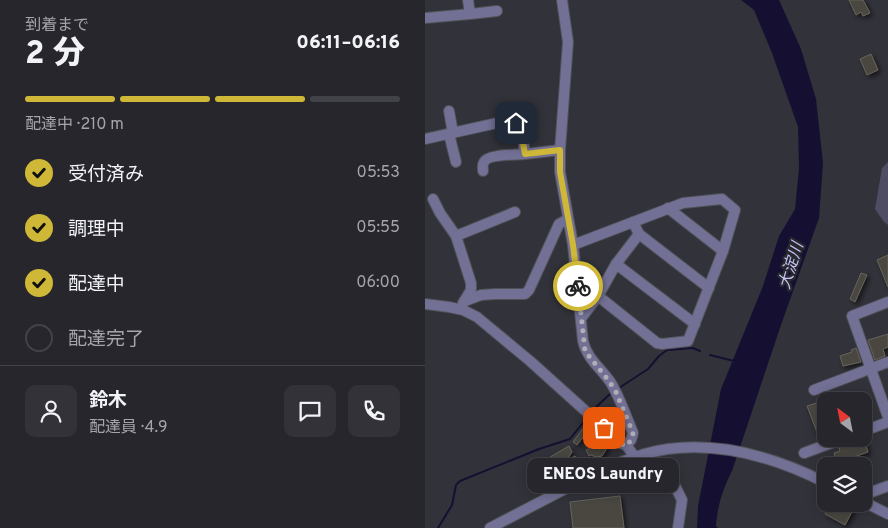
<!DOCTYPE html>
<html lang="ja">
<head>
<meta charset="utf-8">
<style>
	:root { --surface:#26262c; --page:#323238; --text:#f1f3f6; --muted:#a4a5a9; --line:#424348; --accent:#cfb837 }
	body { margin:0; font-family:Overpass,"Noto Sans JP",sans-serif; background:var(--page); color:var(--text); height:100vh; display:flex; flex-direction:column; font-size:19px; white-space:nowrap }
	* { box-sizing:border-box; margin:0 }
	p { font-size:16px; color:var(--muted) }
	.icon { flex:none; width:28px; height:28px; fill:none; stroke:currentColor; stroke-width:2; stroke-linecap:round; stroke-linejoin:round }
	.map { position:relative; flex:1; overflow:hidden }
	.drawer { display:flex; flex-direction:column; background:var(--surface); width:425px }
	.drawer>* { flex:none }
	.needle { width:32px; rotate:328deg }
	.controls { position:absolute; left:392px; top:392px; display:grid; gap:10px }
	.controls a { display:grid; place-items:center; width:55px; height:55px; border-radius:10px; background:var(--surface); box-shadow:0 2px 12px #0003,0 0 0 1px var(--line); font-size:25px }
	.pin { position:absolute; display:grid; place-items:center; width:42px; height:42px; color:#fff; margin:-21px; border-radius:10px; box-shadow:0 2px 8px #0006 }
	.courier { position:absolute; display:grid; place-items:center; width:50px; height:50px; margin:-25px; border:4px solid #cfb837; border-radius:50%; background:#fff; color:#222; box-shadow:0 1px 6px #0007 }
	.bubble { position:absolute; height:35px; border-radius:10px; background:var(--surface); box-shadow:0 2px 12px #0003,0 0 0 1px var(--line); font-size:16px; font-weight:800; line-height:35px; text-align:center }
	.headline em { font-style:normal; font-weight:800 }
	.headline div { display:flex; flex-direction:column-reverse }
	.headline { display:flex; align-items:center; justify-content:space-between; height:85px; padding:0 25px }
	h1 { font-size:32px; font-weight:800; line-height:38px }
	.bar { display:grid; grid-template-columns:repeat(4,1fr); gap:8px 5px; align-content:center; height:60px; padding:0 25px }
	.bar i { height:6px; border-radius:4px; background:var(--line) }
	.bar .selected { background:var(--accent) }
	.bar p { grid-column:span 4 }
	.line { display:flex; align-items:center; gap:12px; padding:0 25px; border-top:1px solid var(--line) }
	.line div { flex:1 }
	.round { display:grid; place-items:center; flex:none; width:52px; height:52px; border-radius:10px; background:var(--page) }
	ol { padding:0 25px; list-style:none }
	li { display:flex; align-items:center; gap:15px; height:55px }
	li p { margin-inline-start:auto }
	li .icon { padding:5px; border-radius:50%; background:var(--accent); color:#111; stroke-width:4 }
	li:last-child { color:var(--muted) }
	li i { width:28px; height:28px; border:2px solid var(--line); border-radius:50% }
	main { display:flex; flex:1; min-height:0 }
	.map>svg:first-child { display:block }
	.green { fill:#4e4d64 }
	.water { fill:#151031 }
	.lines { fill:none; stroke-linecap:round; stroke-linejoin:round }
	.stream { stroke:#151031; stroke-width:2 }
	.building { fill:#48473f; stroke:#66645b; filter:url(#shadow) }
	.minor-casing { stroke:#515158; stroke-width:12 }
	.minor { stroke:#727094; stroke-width:10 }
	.done { stroke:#afafb6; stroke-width:5; stroke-dasharray:0 9 }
	.route { stroke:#cfb837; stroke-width:6 }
	.labels { text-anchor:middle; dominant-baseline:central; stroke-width:4.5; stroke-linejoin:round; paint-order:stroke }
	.water-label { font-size:16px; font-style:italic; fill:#c3c1f6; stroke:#28282f }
</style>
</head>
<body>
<main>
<section class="drawer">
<div class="headline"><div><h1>2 分</h1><p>到着まで</p></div><em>06:11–06:16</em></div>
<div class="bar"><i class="selected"></i><i class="selected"></i><i class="selected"></i><i></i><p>配達中 · 210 m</p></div>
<ol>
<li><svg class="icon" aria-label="check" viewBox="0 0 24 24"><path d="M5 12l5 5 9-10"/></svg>受付済み<p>05:53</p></li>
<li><svg class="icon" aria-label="check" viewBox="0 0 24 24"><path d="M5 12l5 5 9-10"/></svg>調理中<p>05:55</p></li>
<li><svg class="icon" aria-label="check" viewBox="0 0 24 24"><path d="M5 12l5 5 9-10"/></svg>配達中<p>06:00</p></li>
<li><i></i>配達完了</li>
</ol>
<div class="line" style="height:90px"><a class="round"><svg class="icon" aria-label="person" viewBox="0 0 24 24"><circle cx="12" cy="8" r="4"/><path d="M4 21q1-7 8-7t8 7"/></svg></a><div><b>鈴木</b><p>配達員 · 4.9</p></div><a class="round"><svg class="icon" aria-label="chat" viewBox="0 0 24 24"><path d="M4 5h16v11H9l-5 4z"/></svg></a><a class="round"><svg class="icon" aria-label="phone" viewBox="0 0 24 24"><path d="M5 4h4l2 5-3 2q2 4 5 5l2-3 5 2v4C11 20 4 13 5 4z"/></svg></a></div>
</section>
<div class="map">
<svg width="463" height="528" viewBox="0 0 463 528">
	<defs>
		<filter id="shadow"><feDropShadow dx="2.5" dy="2.5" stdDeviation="2.5" flood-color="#0009"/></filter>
	</defs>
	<rect width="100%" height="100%" fill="#32323a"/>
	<path class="green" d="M 463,162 L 463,225 L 459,222 L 450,209 L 457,168 Z"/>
	<path class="water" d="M 316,0 L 354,0 L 376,49 L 391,99 L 398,163 L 394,218 L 356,325 L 307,471 C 298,488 292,507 291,526 L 293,528 L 272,528 L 273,506 L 296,389 L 338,286 L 354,236 L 370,209 L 374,168 L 373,127 L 347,53 L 329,10 Z"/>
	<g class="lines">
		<g class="stream">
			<path d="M 285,355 L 309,361"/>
			<path d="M 194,388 L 223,369 L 234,356 L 242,350 L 268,348 L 275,351"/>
			<path d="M 168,410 L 185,394"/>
			<path d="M 13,528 L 27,505 L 31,485 L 35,481 L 114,449 L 145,439 L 161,419"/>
		</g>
	</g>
	<g class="building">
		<path d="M 424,0 L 438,0 L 445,13 L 438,16 L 436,12 L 431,15 Z"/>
		<path d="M 446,54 L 453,70 L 442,75 L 435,59 Z"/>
		<path d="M 463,255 L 463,287 L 452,260 Z"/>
		<path d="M 436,273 L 442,275 L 430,302 L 425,299 Z"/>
		<path d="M 463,334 L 463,347 L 458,349 L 460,356 L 450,360 L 443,340 Z"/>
		<path d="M 431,348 L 436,362 L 418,366 L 415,356 L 427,352 L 426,350 Z"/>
		<path d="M 391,403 L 400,424 L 398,424 L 401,433 L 401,437 L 395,440 L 382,406 Z"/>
		<path d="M 159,427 L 180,444 L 181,450 L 177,456 L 171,457 L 166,455 L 164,456 L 161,450 L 164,449 L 166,442 L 159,436 L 152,445 L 148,442 Z"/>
		<path d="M 432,439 L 439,439 L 443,452 L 412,463 L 409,453 L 415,451 L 414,448 Z"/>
		<path d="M 144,446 L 147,452 L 141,461 L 150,456 L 156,468 L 129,483 L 125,475 L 133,470 L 125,457 Z"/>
		<path d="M 195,496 L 199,528 L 148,528 L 145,502 Z"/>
		<path d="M 406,504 L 421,504 L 429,508 L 420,525 L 400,514 Z"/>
	</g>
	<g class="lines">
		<defs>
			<g id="minor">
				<path d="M 137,0 L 143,42 L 135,150 L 135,172 L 148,245 L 158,341 C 162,359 176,368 186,383 C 195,398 201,416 208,433 L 206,440 L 201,445"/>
				<path d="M 45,14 L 72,11"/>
				<path d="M 0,18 L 45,14 L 43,0"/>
				<path d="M 24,111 L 28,133"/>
				<path d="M 24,134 L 31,162"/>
				<path d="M 0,139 L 81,121 C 101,124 97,137 100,154 L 135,150"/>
				<path d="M 58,171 C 58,168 57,165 59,162 C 63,154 91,155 100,154"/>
				<path d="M 8,199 L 15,213 L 31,236 L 46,283 L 46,290 L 38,303"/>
				<path d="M 243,208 L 298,251"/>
				<path d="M 208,222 L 214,234 L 284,288"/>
				<path d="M 31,236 L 90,212"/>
				<path d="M 148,245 L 258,203 L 297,199 L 310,210 L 298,251 L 263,341 L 237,344 L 232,343 L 173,296"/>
				<path d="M 191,264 L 270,324"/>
				<path d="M 40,301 L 56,295 L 70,294 L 100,294 L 104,290 L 134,224 L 143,219"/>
				<path d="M 463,302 L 427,316 L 463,417"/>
				<path d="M 0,304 L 24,307 L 38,310 L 52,317 L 105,361 L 165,415 L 192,442 L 201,445 L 210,457 L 248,482 L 257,500 L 253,528"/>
				<path d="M 157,317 L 173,296 L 191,264 L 214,234"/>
				<path d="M 389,390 L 463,362"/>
				<path d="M 439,431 L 463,422"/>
				<path d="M 379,453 L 417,439"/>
				<path d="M 441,494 L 463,486"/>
				<path d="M 439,502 L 463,514"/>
				<path d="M 65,528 C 90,515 115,502 140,489 C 172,473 206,454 243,449 C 298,442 352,458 401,483"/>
			</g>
		</defs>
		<use href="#minor" class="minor-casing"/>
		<use href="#minor" class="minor"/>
	</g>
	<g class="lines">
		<path class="done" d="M 153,286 L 160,351 L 184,381 L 191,392 L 208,433 L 206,440 L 201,446 L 192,442 L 179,428"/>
		<path class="route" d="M 91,123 L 95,127 L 100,154 L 135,150 L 135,172 L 148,245 L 153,286"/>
	</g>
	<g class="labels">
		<g class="water-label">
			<text transform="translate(367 266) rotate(-73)">大淀川</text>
		</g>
	</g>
</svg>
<div class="controls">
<a><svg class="needle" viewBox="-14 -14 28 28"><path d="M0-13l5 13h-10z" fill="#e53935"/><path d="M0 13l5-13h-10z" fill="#a4a5a9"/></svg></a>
<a><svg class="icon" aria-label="layers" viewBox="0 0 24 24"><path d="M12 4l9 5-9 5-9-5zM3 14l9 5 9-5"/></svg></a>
</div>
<div class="pin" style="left:179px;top:428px;background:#ea580c"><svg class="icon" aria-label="bag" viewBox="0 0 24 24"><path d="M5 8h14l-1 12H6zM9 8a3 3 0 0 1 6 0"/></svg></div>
<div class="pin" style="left:91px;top:123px;background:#1f2937"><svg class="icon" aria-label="home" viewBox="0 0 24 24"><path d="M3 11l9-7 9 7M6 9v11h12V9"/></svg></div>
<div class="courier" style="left:153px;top:286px"><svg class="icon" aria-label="bike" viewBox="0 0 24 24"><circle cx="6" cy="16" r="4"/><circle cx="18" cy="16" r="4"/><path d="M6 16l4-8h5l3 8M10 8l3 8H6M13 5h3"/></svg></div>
<div class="bubble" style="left:102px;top:458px;width:152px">ENEOS Laundry</div>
</div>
</main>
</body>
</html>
